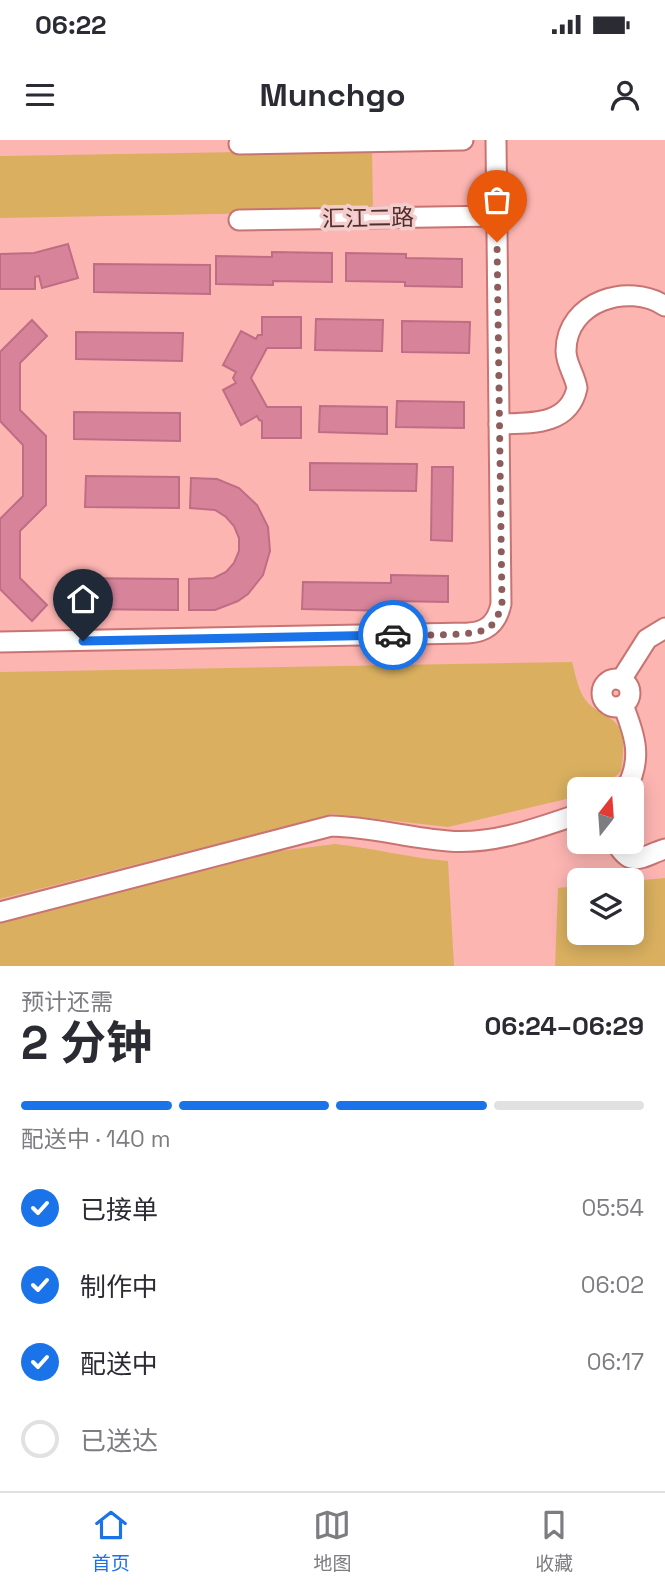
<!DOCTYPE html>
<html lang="zh">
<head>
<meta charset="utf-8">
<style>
	:root { --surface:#fff; --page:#f7f7f7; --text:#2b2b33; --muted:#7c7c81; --line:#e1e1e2; --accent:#1a73e8 }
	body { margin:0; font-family:"Space Grotesk","Noto Sans SC",sans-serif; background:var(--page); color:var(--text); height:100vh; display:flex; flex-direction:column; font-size:26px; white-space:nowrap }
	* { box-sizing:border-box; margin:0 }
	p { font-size:23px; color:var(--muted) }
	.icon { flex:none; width:38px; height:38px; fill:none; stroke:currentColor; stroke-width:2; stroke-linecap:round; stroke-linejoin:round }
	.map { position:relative; height:826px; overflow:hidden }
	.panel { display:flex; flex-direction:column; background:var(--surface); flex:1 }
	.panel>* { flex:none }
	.needle { width:46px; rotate:17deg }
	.tools { position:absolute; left:567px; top:637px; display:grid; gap:14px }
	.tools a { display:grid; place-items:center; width:77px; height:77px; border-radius:10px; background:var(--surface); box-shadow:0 4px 18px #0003; font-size:35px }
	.pin { position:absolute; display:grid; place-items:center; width:60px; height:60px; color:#fff; margin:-72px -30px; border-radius:50% 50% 50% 0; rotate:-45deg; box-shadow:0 0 7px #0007 }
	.pin .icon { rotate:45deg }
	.courier { position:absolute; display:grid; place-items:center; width:70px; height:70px; margin:-35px; border:5px solid #1a73e8; border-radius:50%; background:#fff; color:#222; box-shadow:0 2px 9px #0007 }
	.overview em { font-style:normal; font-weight:700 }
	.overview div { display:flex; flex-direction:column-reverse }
	.overview { display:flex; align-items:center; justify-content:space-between; height:119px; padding:0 21px }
	h1 { font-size:46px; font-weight:700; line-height:52px }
	.bar { display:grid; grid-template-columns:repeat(4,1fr); gap:10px 7px; align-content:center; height:84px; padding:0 21px }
	.bar i { height:9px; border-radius:5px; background:var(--line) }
	.bar .on { background:var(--accent) }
	.bar p { grid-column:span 4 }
	ol { padding:0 21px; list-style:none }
	li { display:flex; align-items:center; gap:21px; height:77px }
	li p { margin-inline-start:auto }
	li .icon { padding:7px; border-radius:50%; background:var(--accent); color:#fff; stroke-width:4 }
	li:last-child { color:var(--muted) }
	li i { width:38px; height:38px; border:4px solid var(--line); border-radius:50% }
	.status { display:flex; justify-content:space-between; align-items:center; height:49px; padding:0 35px; background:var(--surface); direction:ltr }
	.status svg { height:19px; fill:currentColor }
	header { display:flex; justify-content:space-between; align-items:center; height:91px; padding:0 21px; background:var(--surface); font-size:32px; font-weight:700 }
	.dock { display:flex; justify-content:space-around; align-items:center; height:98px; border-top:2px solid var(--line); background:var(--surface); font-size:19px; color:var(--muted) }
	.dock a { display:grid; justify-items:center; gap:4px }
	.dock .on { color:var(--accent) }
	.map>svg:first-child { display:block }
	.green { fill:#dab060 }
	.building { fill:#d7849b; stroke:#bf6d85; stroke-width:2 }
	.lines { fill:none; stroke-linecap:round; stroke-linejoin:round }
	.minor-casing { stroke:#c87472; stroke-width:23 }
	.minor { stroke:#fff; stroke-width:19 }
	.done { stroke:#8d5d5b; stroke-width:7; stroke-dasharray:0 12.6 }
	.route { stroke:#1a73e8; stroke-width:9 }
	.labels { text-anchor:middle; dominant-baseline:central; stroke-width:7; stroke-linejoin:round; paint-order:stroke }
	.street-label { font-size:23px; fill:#512d2c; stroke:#f3cdcb }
</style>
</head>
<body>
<div class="status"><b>06:22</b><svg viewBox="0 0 49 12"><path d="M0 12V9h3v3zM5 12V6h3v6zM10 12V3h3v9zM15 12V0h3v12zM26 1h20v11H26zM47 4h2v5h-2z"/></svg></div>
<header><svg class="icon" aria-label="menu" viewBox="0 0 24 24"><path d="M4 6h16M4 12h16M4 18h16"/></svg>Munchgo<svg class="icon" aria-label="person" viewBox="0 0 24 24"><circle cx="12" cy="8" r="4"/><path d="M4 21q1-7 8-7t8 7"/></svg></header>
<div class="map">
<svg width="665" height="826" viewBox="0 0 665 826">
	<rect width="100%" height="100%" fill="#fdb5b2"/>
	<g class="green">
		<path d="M 372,10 L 373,71 L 0,78 L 0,16 Z"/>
		<path d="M 572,522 C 576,536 578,552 588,563 C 595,570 604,574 611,579 C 628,590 623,614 621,631 L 602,649 L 579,649 L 579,656 L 448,687 L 333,674 L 0,759 L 0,532 Z"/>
		<path d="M 335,704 C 373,708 410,718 448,721 L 454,826 L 0,826 L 0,782 L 280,711 Z"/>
		<path d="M 665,738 L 665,826 L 555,826 L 558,748 L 579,746 L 579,793 L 632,793 L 632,741 Z"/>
	</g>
	<g class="building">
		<path d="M 68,104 L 78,138 L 42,148 L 39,136 L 35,137 L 35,149 L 0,149 L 0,114 L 34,113 Z"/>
		<path d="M 272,112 L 332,113 L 332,142 L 273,141 L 273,145 L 216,144 L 216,116 L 272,117 Z"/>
		<path d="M 346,113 L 406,114 L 406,118 L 462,119 L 462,147 L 405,146 L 405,142 L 346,141 Z"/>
		<path d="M 94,124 L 210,125 L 210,154 L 94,152 Z"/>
		<path d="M 262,177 L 301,177 L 301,208 L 267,208 L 251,238 L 267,267 L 301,267 L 301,298 L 262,298 L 262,281 L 259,280 L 257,276 L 241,285 L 223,250 L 236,243 L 233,238 L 236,232 L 223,225 L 241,191 L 256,199 L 258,195 L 262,195 Z"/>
		<path d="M 316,179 L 383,180 L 382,211 L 315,210 Z"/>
		<path d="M 32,180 L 47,196 L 20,223 L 20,270 L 46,296 L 46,365 L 20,391 L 20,438 L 47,465 L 32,481 L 0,449 L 0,379 L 23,356 L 23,305 L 0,281 L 0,212 Z"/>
		<path d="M 402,181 L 470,182 L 469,213 L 402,212 Z"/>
		<path d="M 76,192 L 183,193 L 182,221 L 76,219 Z"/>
		<path d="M 397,261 L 464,262 L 464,288 L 396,287 Z"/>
		<path d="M 320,266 L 387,267 L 387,294 L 319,292 Z"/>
		<path d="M 74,272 L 180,273 L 180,301 L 74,299 Z"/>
		<path d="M 310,323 L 417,324 L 416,351 L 310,350 Z"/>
		<path d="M 432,327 L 453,327 L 452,401 L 431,400 Z"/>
		<path d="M 86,336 L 179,337 L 179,368 L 85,367 Z"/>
		<path d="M 191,338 L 217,339 L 239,348 L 257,365 L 268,387 L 270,411 L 263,435 L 248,454 L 238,461 L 215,470 L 189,470 L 189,439 L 214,438 L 226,432 L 234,423 L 239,411 L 239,398 L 234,386 L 226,377 L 215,370 L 190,368 Z"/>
		<path d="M 391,435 L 448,436 L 448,462 L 391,461 L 391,471 L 302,469 L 303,442 L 391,443 Z"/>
		<path d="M 70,438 L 178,439 L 178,470 L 70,469 Z"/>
	</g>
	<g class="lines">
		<defs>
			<g id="minor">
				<path d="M 239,4 L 463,0"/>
				<path d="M 239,80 L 497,76"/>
				<path d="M 499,284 C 530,283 569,286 577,248 C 575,235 566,224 566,211 C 566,161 629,142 665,166"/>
				<path d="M 0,502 L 468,493 C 487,492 497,483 501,464 L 496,0"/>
				<circle cx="616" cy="553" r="14"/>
				<path d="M 621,540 L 647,499 L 665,488"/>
				<path d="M 623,565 C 635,595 643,619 626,649"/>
				<path d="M 616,702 C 631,730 642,716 665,709"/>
				<path d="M 0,772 L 331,686 C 373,687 408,698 448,701 C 492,705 538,688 579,674"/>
			</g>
		</defs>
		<use href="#minor" class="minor-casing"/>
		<use href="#minor" class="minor"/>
	</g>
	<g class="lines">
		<path class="done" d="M 393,495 C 414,494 472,498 488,488 C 496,483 499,473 502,464 L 497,102"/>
		<path class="route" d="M 83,501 L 393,495"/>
	</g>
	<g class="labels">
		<g class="street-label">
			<text transform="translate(368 78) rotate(-1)">汇江二路</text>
		</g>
	</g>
</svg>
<div class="tools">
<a><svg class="needle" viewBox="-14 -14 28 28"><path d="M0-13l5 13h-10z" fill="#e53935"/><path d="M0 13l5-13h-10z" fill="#7c7c81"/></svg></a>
<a><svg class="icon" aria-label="layers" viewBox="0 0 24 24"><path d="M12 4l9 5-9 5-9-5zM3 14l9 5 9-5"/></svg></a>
</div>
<div class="pin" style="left:497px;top:102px;background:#ea580c"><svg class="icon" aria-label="bag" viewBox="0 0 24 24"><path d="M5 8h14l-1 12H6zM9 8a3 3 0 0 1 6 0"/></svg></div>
<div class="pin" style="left:83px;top:501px;background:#1f2937"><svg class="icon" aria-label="home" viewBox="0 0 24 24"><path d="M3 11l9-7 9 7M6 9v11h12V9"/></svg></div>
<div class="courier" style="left:393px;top:495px"><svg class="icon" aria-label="car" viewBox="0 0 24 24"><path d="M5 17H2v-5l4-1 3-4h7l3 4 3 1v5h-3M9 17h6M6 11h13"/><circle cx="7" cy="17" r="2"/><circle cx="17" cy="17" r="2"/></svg></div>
</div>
<section class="panel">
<div class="overview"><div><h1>2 分钟</h1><p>预计还需</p></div><em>06:24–06:29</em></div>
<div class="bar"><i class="on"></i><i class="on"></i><i class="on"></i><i></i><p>配送中 · 140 m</p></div>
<ol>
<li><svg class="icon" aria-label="check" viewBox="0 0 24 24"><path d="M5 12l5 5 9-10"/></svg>已接单<p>05:54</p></li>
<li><svg class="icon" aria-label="check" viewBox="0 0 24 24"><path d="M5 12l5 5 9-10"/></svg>制作中<p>06:02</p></li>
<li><svg class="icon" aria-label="check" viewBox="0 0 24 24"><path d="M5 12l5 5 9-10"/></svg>配送中<p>06:17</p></li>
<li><i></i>已送达</li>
</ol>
</section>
<nav class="dock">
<a class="on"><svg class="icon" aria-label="home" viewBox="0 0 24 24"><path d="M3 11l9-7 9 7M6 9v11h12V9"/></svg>首页</a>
<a><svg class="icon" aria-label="map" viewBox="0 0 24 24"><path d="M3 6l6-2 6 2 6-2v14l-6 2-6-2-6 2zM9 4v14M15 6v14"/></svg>地图</a>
<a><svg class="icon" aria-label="saved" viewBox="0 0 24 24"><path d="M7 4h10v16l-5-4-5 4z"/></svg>收藏</a>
</nav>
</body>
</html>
